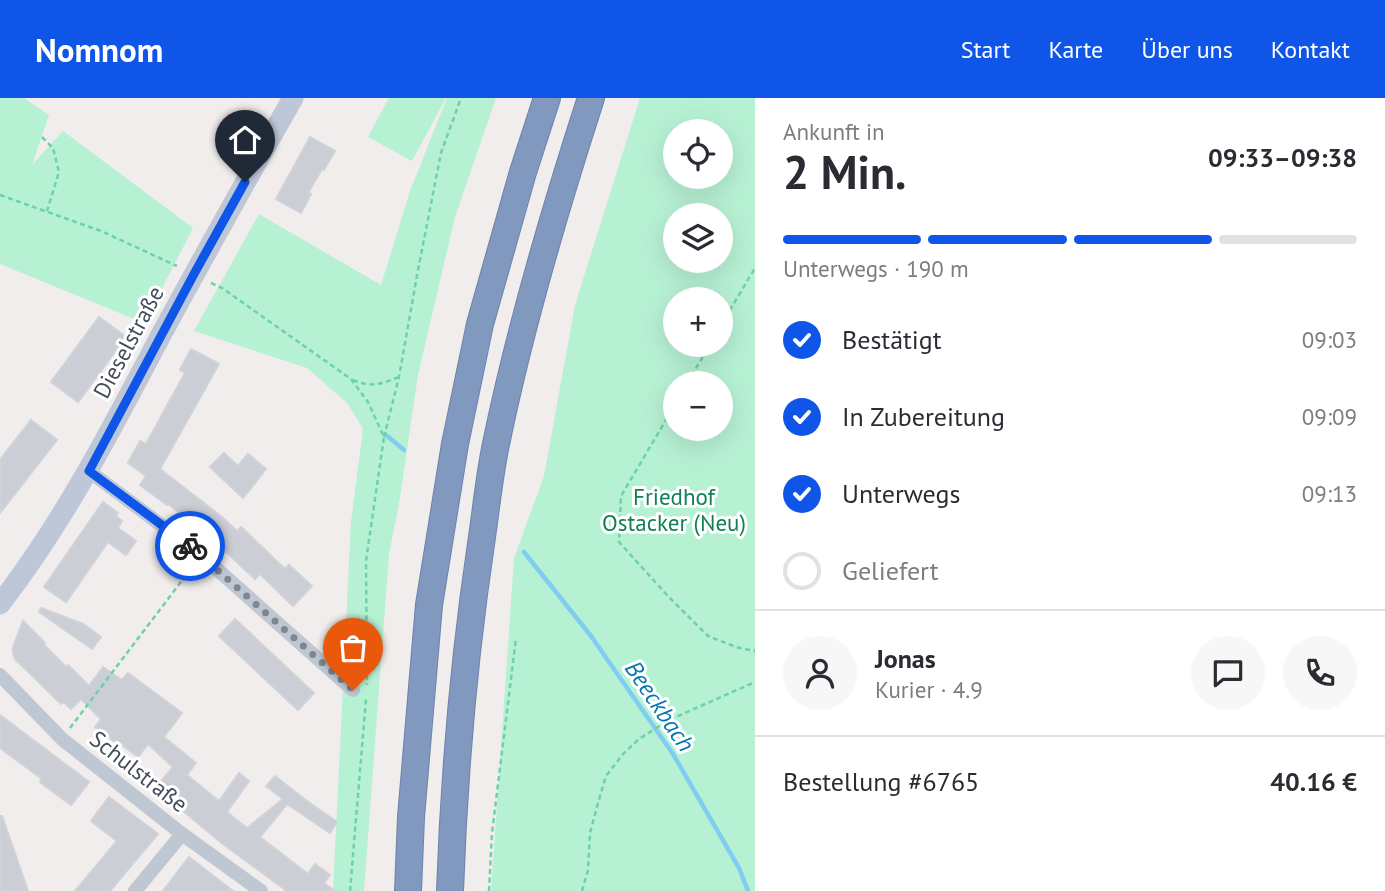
<!DOCTYPE html>
<html lang="de">
<head>
<meta charset="utf-8">
<style>
	:root { --surface:#fff; --page:#f7f7f7; --text:#2b2b33; --muted:#7c7c81; --line:#e1e1e2; --accent:#0e55e8 }
	body { margin:0; font-family:"PT Sans",sans-serif; background:var(--page); color:var(--text); height:100vh; display:flex; flex-direction:column; font-size:26px; white-space:nowrap }
	* { box-sizing:border-box; margin:0 }
	p { font-size:23px; color:var(--muted) }
	.icon { flex:none; width:38px; height:38px; fill:none; stroke:currentColor; stroke-width:2; stroke-linecap:round; stroke-linejoin:round }
	.map { position:relative; flex:1; overflow:hidden }
	.panel { display:flex; flex-direction:column; background:var(--surface); width:630px }
	.panel>* { flex:none }
	.controls { position:absolute; left:663px; top:21px; display:grid; gap:14px }
	.controls a { display:grid; place-items:center; width:70px; height:70px; border-radius:50%; background:var(--surface); box-shadow:0 7px 28px #0002; font-size:35px }
	.pin { position:absolute; display:grid; place-items:center; width:60px; height:60px; color:#fff; margin:-72px -30px; border-radius:50% 50% 50% 0; rotate:-45deg; box-shadow:0 0 7px #0007 }
	.pin .icon { rotate:45deg }
	.courier { position:absolute; display:grid; place-items:center; width:70px; height:70px; margin:-35px; border:5px solid #0e55e8; border-radius:50%; background:#fff; color:#222; box-shadow:0 2px 9px #0007 }
	.overview em { font-style:normal; font-weight:600 }
	.overview div { display:flex; flex-direction:column-reverse }
	.overview { display:flex; align-items:center; justify-content:space-between; height:119px; padding:0 28px }
	h1 { font-size:46px; font-weight:600; line-height:52px }
	.bar { display:grid; grid-template-columns:repeat(4,1fr); gap:10px 7px; align-content:center; height:84px; padding:0 28px }
	.bar i { height:9px; border-radius:5px; background:var(--line) }
	.bar .active { background:var(--accent) }
	.bar p { grid-column:span 4 }
	.line { display:flex; align-items:center; gap:18px; padding:0 28px; border-top:2px solid var(--line) }
	.line div { flex:1 }
	.round { display:grid; place-items:center; flex:none; width:74px; height:74px; border-radius:37px; background:var(--page) }
	ol { padding:0 28px; list-style:none }
	li { display:flex; align-items:center; gap:21px; height:77px }
	li p { margin-inline-start:auto }
	li .icon { padding:7px; border-radius:50%; background:var(--accent); color:#fff; stroke-width:4 }
	li:last-child { color:var(--muted) }
	li i { width:38px; height:38px; border:4px solid var(--line); border-radius:50% }
	header { display:flex; align-items:center; gap:42px; box-sizing:border-box; height:98px; padding:0 35px; background:var(--accent); color:#fff }
	header strong { font-size:33px }
	nav { display:flex; gap:38px; margin-inline-start:auto; font-size:24px }
	main { display:flex; flex:1; min-height:0 }
	.map>svg:first-child { display:block }
	.green { fill:#b7f1d4; fill-rule:evenodd }
	.lines { fill:none; stroke-linecap:round; stroke-linejoin:round }
	.stream { stroke:#81cdf1; stroke-width:4.5 }
	.building { fill:#cbced5; stroke:#d0d2d9; stroke-width:2 }
	.highway-casing { stroke:#6c83ab; stroke-width:28 }
	.path { stroke:#6dd1ab; stroke-width:2.5; stroke-dasharray:5 3.5; stroke-linecap:butt }
	.street { stroke:#bfc7d3; stroke-width:14 }
	.secondary { stroke:#bec7d7; stroke-width:21 }
	.highway { stroke:#8198bf; stroke-width:26 }
	.done { stroke:#80858e; stroke-width:7; stroke-dasharray:0 12.6 }
	.route { stroke:#0e55e8; stroke-width:9 }
	.labels { text-anchor:middle; dominant-baseline:central; stroke-width:6; stroke-linejoin:round; paint-order:stroke }
	.street-label { font-size:23px; fill:#444d5b; stroke:#fff }
	.park-label { font-size:23px; fill:#118055; stroke:#fff }
	.water-label { font-size:24px; font-style:italic; fill:#0477ae; stroke:#fff }
</style>
</head>
<body>
<header>
<strong>Nomnom</strong>
<nav><a>Start</a><a>Karte</a><a>Über uns</a><a>Kontakt</a></nav>
</header>
<main>
<div class="map">
<svg width="755" height="793" viewBox="0 0 755 793">
	<rect width="100%" height="100%" fill="#f0edec"/>
	<g class="green">
		<path d="M 0,0 L 24,0 L 49,17 L 32,67 L 63,33 L 193,130 L 144,225 L 0,166 Z"/>
		<path d="M 389,0 L 446,0 L 412,63 L 368,39 Z"/>
		<path d="M 447,0 L 496,0 L 455,119 L 418,277 L 399,406 L 389,456 L 364,793 L 333,793 L 351,424 L 363,331 L 348,306 L 307,270 L 194,233 L 259,116 L 381,187 L 410,93 Z"/>
		<path d="M 640,0 L 755,0 L 755,793 L 491,793 L 514,460 L 544,378 L 575,207 ZM 676,33 L 721,33 L 721,79 L 676,79 ZM 676,117 L 721,117 L 721,163 L 676,163 ZM 721,201 L 721,247 L 676,247 L 676,201 ZM 721,285 L 721,331 L 676,331 L 676,285 Z"/>
	</g>
	<g class="lines">
		<g class="stream">
			<path d="M 386,337 L 404,352"/>
			<path d="M 524,454 L 591,538 L 673,656 L 739,770 L 748,793"/>
		</g>
	</g>
	<g class="building">
		<path d="M 310,39 L 335,53 L 324,72 L 322,71 L 308,95 L 311,96 L 301,115 L 276,101 Z"/>
		<path d="M 99,219 L 126,239 L 78,304 L 51,284 Z"/>
		<path d="M 191,251 L 219,266 L 160,371 L 222,419 L 237,433 L 241,429 L 285,471 L 289,467 L 312,488 L 293,508 L 260,476 L 255,481 L 208,437 L 168,406 L 167,407 L 140,387 L 146,378 L 128,365 L 140,343 L 146,346 L 185,275 L 180,272 Z"/>
		<path d="M 31,322 L 57,342 L 0,415 L 0,362 Z"/>
		<path d="M 224,355 L 238,368 L 248,356 L 266,371 L 243,400 L 210,369 Z"/>
		<path d="M 103,404 L 118,415 L 116,418 L 122,423 L 118,430 L 136,443 L 126,457 L 108,444 L 66,504 L 44,489 Z"/>
		<path d="M 41,510 L 83,526 L 101,539 L 92,551 L 39,514 Z"/>
		<path d="M 235,521 L 314,595 L 298,612 L 219,538 Z"/>
		<path d="M 23,523 L 45,545 L 44,547 L 66,569 L 68,567 L 89,588 L 103,569 L 122,582 L 128,575 L 182,615 L 164,639 L 196,665 L 187,677 L 219,703 L 239,675 L 249,683 L 227,714 L 247,730 L 283,701 L 266,688 L 275,678 L 307,703 L 337,724 L 330,735 L 287,706 L 260,739 L 308,776 L 315,766 L 330,777 L 324,785 L 335,793 L 287,793 L 223,746 L 178,709 L 179,708 L 157,688 L 173,669 L 148,646 L 138,659 L 117,643 L 116,645 L 95,629 L 101,621 L 81,601 L 71,611 L 64,604 L 61,606 L 15,561 L 13,555 L 13,549 Z"/>
		<path d="M 0,617 L 89,684 L 71,707 L 40,684 L 42,681 L 0,650 Z"/>
		<path d="M 109,699 L 158,736 L 110,793 L 75,793 L 117,743 L 91,723 Z"/>
		<path d="M 0,718 L 2,718 L 28,793 L 0,793 Z"/>
		<path d="M 189,759 L 233,793 L 163,793 Z"/>
	</g>
	<g class="lines">
		<defs>
			<g id="highway">
				<path d="M 408,793 L 411,719 L 429,507 L 455,346 L 480,226 L 523,74 L 547,0"/>
				<path d="M 450,793 C 454,677 464,560 481,446 C 486,413 489,379 496,346 C 520,229 554,114 591,0"/>
			</g>
		</defs>
		<use href="#highway" class="highway-casing"/>
		<g class="path">
			<path d="M 42,39 L 53,50 L 59,74 L 47,113"/>
			<path d="M 0,97 L 101,133 L 177,168"/>
			<path d="M 211,185 L 222,190 L 351,281 L 368,304 L 384,339 L 366,463 L 367,587"/>
			<path d="M 721,227 L 755,170"/>
			<path d="M 353,282 C 372,290 380,286 399,279"/>
			<path d="M 687,285 L 710,247"/>
			<path d="M 676,305 L 621,398 L 619,444 L 667,497 L 708,538 L 736,549 L 755,553"/>
			<path d="M 384,339 L 399,279 L 418,172 L 441,55 L 461,0"/>
			<path d="M 70,630 L 193,468"/>
			<path d="M 350,793 L 366,601"/>
			<path d="M 489,793 L 492,735 L 516,540"/>
			<path d="M 582,793 L 588,772 L 590,735 L 598,705 L 606,678 L 624,655 L 639,641 L 669,622 L 755,584"/>
		</g>
		<g class="street">
			<path d="M 89,373 L 201,457 L 353,592"/>
			<path d="M 0,577 L 62,641 L 182,736 L 261,793"/>
			<path d="M 135,793 L 182,736"/>
		</g>
		<path class="secondary" d="M 0,506 C 65,422 112,330 161,237 C 204,158 248,79 293,0"/>
		<use href="#highway" class="highway"/>
	</g>
	<g class="lines">
		<path class="done" d="M 190,448 L 353,592"/>
		<path class="route" d="M 190,448 L 89,373 L 194,176 L 245,84"/>
	</g>
	<g class="labels">
		<g class="street-label">
			<text transform="translate(128 244) rotate(-62)">Dieselstraße</text>
			<text transform="translate(139 673) rotate(38)">Schulstraße</text>
		</g>
		<g class="park-label">
			<text x="674" y="398">Friedhof<tspan x="674" dy="26">Ostacker (Neu)</tspan></text>
		</g>
		<g class="water-label">
			<text transform="translate(660 608) rotate(56)">Beeckbach</text>
		</g>
	</g>
</svg>
<div class="controls">
<a><svg class="icon" aria-label="locate" viewBox="0 0 24 24"><circle cx="12" cy="12" r="6"/><path d="M12 2v4M12 18v4M2 12h4M18 12h4"/></svg></a>
<a><svg class="icon" aria-label="layers" viewBox="0 0 24 24"><path d="M12 4l9 5-9 5-9-5zM3 14l9 5 9-5"/></svg></a>
<a>+</a>
<a>−</a>
</div>
<div class="pin" style="left:353px;top:592px;background:#ea580c"><svg class="icon" aria-label="bag" viewBox="0 0 24 24"><path d="M5 8h14l-1 12H6zM9 8a3 3 0 0 1 6 0"/></svg></div>
<div class="pin" style="left:245px;top:84px;background:#1f2937"><svg class="icon" aria-label="home" viewBox="0 0 24 24"><path d="M3 11l9-7 9 7M6 9v11h12V9"/></svg></div>
<div class="courier" style="left:190px;top:448px"><svg class="icon" aria-label="bike" viewBox="0 0 24 24"><circle cx="6" cy="16" r="4"/><circle cx="18" cy="16" r="4"/><path d="M6 16l4-8h5l3 8M10 8l3 8H6M13 5h3"/></svg></div>
</div>
<section class="panel">
<div class="overview"><div><h1>2 Min.</h1><p>Ankunft in</p></div><em>09:33–09:38</em></div>
<div class="bar"><i class="active"></i><i class="active"></i><i class="active"></i><i></i><p>Unterwegs · 190 m</p></div>
<ol>
<li><svg class="icon" aria-label="check" viewBox="0 0 24 24"><path d="M5 12l5 5 9-10"/></svg>Bestätigt<p>09:03</p></li>
<li><svg class="icon" aria-label="check" viewBox="0 0 24 24"><path d="M5 12l5 5 9-10"/></svg>In Zubereitung<p>09:09</p></li>
<li><svg class="icon" aria-label="check" viewBox="0 0 24 24"><path d="M5 12l5 5 9-10"/></svg>Unterwegs<p>09:13</p></li>
<li><i></i>Geliefert</li>
</ol>
<div class="line" style="height:126px"><a class="round"><svg class="icon" aria-label="person" viewBox="0 0 24 24"><circle cx="12" cy="8" r="4"/><path d="M4 21q1-7 8-7t8 7"/></svg></a><div><b>Jonas</b><p>Kurier · 4.9</p></div><a class="round"><svg class="icon" aria-label="chat" viewBox="0 0 24 24"><path d="M4 5h16v11H9l-5 4z"/></svg></a><a class="round"><svg class="icon" aria-label="phone" viewBox="0 0 24 24"><path d="M5 4h4l2 5-3 2q2 4 5 5l2-3 5 2v4C11 20 4 13 5 4z"/></svg></a></div>
<div class="line" style="height:91px"><div>Bestellung #6765</div><b>40.16 €</b></div>
</section>
</main>
</body>
</html>
